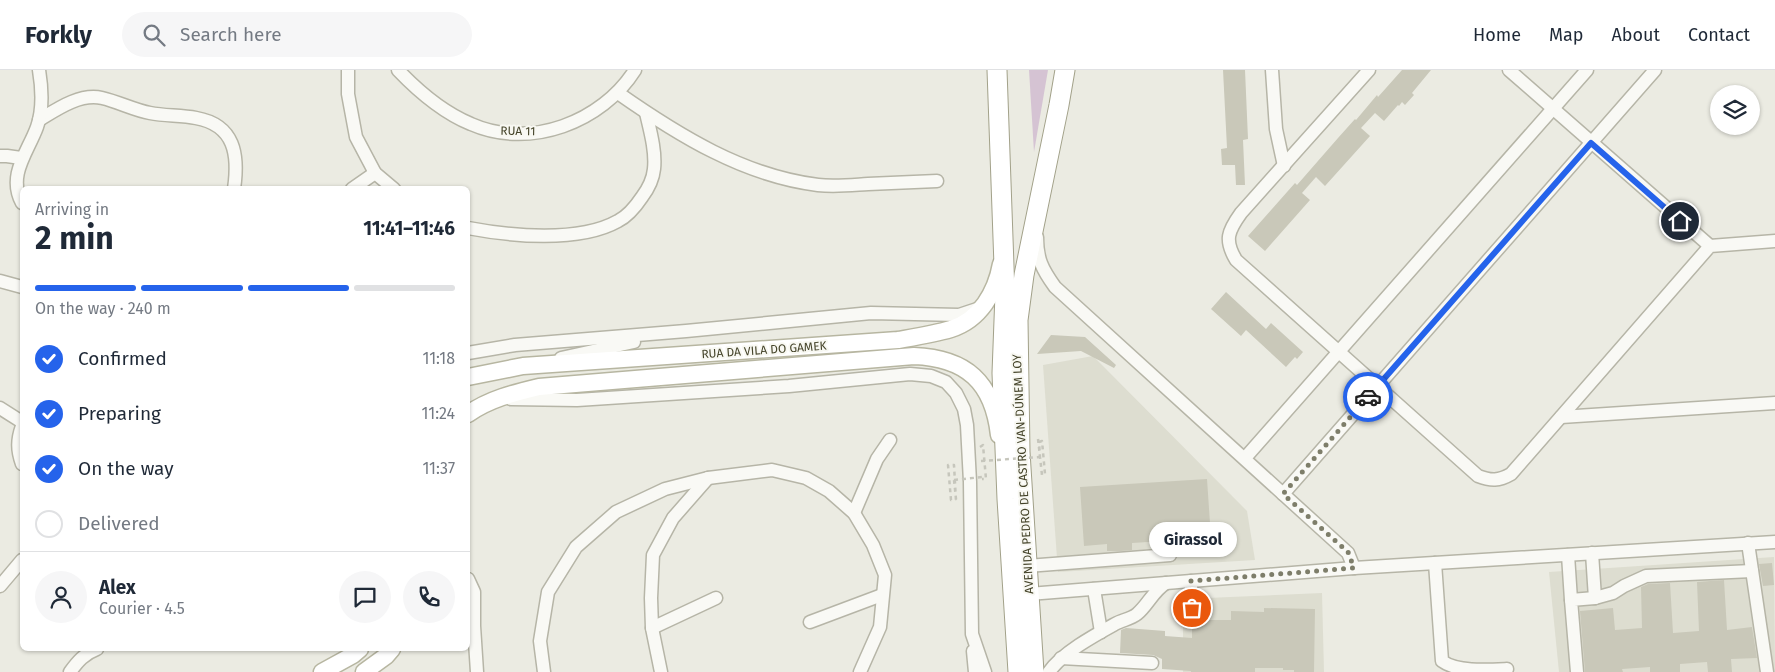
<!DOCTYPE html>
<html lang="en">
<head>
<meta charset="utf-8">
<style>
	:root { --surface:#fff; --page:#f6f6f7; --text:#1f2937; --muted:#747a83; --line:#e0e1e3; --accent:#2563eb }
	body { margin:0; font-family:"Fira Sans",sans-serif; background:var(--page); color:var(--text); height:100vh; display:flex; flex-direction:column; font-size:19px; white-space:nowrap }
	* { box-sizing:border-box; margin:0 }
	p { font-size:16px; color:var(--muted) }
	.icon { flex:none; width:28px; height:28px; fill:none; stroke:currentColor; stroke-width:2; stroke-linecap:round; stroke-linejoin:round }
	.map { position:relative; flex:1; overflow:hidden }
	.details { position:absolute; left:20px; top:116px; width:450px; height:465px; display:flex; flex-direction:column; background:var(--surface); border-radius:8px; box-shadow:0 1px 4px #0004 }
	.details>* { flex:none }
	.controls { position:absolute; left:1710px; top:15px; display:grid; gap:10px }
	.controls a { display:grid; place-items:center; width:50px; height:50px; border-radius:50%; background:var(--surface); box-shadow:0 1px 4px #0004; font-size:25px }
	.pin { position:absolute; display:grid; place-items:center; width:42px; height:42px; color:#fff; margin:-21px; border:2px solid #fff; border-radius:50%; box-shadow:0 1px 5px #0007 }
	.courier { position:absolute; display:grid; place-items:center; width:50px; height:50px; margin:-25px; border:4px solid #2563eb; border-radius:50%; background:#fff; color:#222; box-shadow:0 1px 6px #0007 }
	.bubble { position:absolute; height:35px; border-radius:18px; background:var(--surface); box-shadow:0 1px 4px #0004; font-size:16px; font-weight:700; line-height:35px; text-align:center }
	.headline em { font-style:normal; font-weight:700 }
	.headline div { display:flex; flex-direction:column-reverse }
	.headline { display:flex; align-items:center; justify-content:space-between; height:85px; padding:0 15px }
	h1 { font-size:32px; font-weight:700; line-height:38px }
	.bar { display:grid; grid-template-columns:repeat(4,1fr); gap:8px 5px; align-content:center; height:60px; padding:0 15px }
	.bar i { height:6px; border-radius:4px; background:var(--line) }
	.bar .selected { background:var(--accent) }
	.bar p { grid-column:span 4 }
	.line { display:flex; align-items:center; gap:12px; padding:0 15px; border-top:1px solid var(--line) }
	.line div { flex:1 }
	.round { display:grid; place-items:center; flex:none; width:52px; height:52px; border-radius:26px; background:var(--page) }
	ol { padding:0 15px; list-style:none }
	li { display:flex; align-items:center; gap:15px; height:55px }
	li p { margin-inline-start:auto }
	li .icon { padding:5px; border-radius:50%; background:var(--accent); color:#fff; stroke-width:4 }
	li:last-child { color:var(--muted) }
	li i { width:28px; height:28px; border:2px solid var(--line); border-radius:50% }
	header { display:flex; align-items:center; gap:30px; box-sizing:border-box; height:70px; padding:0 25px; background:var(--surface); border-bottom:1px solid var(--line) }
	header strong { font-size:24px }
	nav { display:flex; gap:28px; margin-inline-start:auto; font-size:18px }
	.search { width:350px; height:45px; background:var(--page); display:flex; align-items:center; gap:12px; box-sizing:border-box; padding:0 18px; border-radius:28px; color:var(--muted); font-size:19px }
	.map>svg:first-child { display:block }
	.built { fill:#ddddd0 }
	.green { fill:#d5c3d3 }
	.building { fill:#c9c8b9 }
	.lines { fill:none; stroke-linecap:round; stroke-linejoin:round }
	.minor-casing { stroke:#b6b5a7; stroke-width:15 }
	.major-casing { stroke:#b7b6a1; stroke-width:19 }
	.highway-casing { stroke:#a2a189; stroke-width:21 }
	.path { stroke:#c6c6bc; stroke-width:2.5; stroke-dasharray:4 4; stroke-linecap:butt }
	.minor { stroke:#f9f9f5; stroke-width:12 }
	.major { stroke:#fff; stroke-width:16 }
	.highway { stroke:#fff; stroke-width:19 }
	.path-bridge { stroke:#c6c6bc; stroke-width:2.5; stroke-dasharray:4 4; stroke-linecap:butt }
	.done { stroke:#7e7e6a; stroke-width:5; stroke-dasharray:0 9 }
	.route { stroke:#2563eb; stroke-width:6 }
	.labels { text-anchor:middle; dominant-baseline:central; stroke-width:4; stroke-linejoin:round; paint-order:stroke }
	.street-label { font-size:12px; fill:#444329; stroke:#f8f8f2 }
</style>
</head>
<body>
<header>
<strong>Forkly</strong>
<div class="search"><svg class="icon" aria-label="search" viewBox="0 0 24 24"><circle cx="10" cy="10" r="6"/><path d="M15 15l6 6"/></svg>Search here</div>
<nav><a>Home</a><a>Map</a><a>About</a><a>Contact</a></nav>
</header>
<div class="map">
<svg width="1775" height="602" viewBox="0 0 1775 602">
	<rect width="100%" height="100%" fill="#ebebe2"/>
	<g class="built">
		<path d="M 1093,286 L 1247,441 L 1255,490 L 1058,502 L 1043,295 Z"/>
		<path d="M 1774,487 L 1775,602 L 1559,602 L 1549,502 Z"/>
		<path d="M 1322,523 L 1324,602 L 1183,602 L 1183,529 Z"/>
	</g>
	<path class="green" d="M 1029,0 L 1048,0 L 1034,82 Z"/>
	<g class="building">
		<path d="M 1223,0 L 1245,0 L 1248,69 L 1243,70 L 1245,115 L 1236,115 L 1235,95 L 1222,95 L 1221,79 L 1227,78 Z"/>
		<path d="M 1402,0 L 1431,0 L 1412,23 L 1414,25 L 1405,35 L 1402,32 L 1399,36 L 1398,35 L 1384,51 L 1375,43 L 1361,58 L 1370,66 L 1325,116 L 1316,107 L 1302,123 L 1310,130 L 1265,181 L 1248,166 L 1295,113 L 1297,115 L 1338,68 L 1355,49 L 1356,50 L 1377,25 L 1378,27 Z"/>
		<path d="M 1226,222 L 1266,259 L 1271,253 L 1303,282 L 1297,289 L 1295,287 L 1286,297 L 1246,260 L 1241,266 L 1211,239 Z"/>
		<path d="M 1051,265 L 1085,267 L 1116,295 L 1114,298 L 1081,281 L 1037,284 Z"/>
		<path d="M 1207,409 L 1211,468 L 1132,473 L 1132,480 L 1121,481 L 1107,481 L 1107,474 L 1084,476 L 1080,417 Z"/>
		<path d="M 1772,493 L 1774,515 L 1763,516 L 1759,494 Z"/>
		<path d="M 1724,510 L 1727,560 L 1752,557 L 1757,588 L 1731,589 L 1732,602 L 1708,602 L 1707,592 L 1680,594 L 1680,602 L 1650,602 L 1650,597 L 1622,599 L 1623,602 L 1585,602 L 1580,541 L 1613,538 L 1615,560 L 1642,558 L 1641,517 L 1648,514 L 1670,513 L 1673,563 L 1699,561 L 1697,512 Z"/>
		<path d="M 1264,538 L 1315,539 L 1314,602 L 1294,602 L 1294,600 L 1283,600 L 1283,598 L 1255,598 L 1255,602 L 1191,602 L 1191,601 L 1162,599 L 1162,589 L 1153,585 L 1120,583 L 1121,560 L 1126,558 L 1165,561 L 1165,566 L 1192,568 L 1192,550 L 1231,550 L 1231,541 L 1264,542 Z"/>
	</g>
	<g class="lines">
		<defs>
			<g id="minor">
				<path d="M 348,0 L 348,24 L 356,67 L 375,103 L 394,119"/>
				<path d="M 398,0 C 419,22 442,42 471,54 C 530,80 602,52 635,0"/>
				<path d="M 1272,0 L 1276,59 L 1284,96"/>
				<path d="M 1369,0 L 1241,143 C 1228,161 1224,170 1236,190 L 1478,406 C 1491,411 1499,411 1511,404 L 1710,176 L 1775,171"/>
				<path d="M 1509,0 L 1710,176"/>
				<path d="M 618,23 C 678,65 744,106 818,115 C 835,117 852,115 868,114 C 891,113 914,112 937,111"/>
				<path d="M 39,50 C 57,39 80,23 102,28 C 119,32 134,40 150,43 C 165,46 181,45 196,48 C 235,55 239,85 234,119"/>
				<path d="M 0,86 L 7,86 L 21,88"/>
				<path d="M 352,119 L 375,103"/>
				<path d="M 22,133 C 7,105 28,82 37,57 C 43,40 42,18 39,0"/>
				<path d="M 468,158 C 510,166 579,173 618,151 C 628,146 636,136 642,127 C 648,119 653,109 654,99 C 656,81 650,60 646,43"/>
				<path d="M 1037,167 C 1037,189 1042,199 1055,217 L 1348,483 L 1354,498"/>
				<path d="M 0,211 L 22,217"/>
				<path d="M 468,283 L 515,275 L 686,261 L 871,243 L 959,245 L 980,238"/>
				<path d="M 561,288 L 634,272"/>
				<path d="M 511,329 L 577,330 L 789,316 L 910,304 L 931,306 L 946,312 L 956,323 L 964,339 L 967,355 L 970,412 L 972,564 L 985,602"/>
				<path d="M 0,338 L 22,352"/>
				<path d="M 1561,347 L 1775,333"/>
				<path d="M 22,356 C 17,370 17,380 22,394"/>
				<path d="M 1245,388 L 1587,0"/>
				<path d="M 1283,424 L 1655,0"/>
				<path d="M 854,443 L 877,389 L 890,370"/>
				<path d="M 1748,473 L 1767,602"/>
				<path d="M 1592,483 L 1595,528"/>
				<path d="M 1568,485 L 1571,530"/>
				<path d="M 1435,493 L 1442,591 C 1457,602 1487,600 1507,599"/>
				<path d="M 1027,496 L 1170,485"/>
				<path d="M 468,509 L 474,522 L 474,556 L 477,602"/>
				<path d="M 1191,511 L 1191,537"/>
				<path d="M 0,516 L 22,490"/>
				<path d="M 1094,519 L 1101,562"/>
				<path d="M 1029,524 L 1354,498 L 1775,472"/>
				<path d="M 810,552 L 882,525"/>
				<path d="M 652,558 L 716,528"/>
				<path d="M 973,581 L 975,602"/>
				<path d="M 1061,588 L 1152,593"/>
				<path d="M 70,602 C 78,591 84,584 97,579"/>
				<path d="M 544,602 L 540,571 L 548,522 L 576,477 L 616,442 L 665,419 L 708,408 L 772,400 L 806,408 L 829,421 L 854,443 L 873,475 L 885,505 L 880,557 L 860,602"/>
				<path d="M 661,602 L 652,558 L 651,528 L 653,485 L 673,448 L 708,408"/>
				<path d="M 1049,602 C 1062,583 1095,565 1115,554 C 1122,550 1131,549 1137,544 C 1148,535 1153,521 1166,513"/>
				<path d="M 1577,602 L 1571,530 L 1595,528 L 1613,523 L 1624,516 L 1646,506 L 1752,501"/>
			</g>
			<g id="major">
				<path d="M 468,307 L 523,296 L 898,270 C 915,267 934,264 951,259 C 980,250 996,222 1001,194"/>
				<path d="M 468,344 C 489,329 514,323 539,317 L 914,286 C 966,288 993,312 999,365"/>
				<path d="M 322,602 L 353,585 L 360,579"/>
				<path d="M 364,602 L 386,586 L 392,579"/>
			</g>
			<g id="highway">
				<path d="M 997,0 L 1005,224 L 1002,303 L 1007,429 L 1018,602"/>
				<path d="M 1034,602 L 1020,382 L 1018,250 L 1024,205 L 1059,35 L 1065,0"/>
			</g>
		</defs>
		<use href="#minor" class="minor-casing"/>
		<use href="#major" class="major-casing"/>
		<use href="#highway" class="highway-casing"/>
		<g class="path">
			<path d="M 1038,369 L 1042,405 L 1045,404 L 1042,371 L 1039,372 L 1040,387"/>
			<path d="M 980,377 L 983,375 L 986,409 L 982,409"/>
			<path d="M 954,410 L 956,429 L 951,430 L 948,395 L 954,395 L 956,431"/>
		</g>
		<use href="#minor" class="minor"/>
		<use href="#major" class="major"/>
		<use href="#highway" class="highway"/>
		<g class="path-bridge">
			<path d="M 981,391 L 1040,387"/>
			<path d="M 954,410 L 982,407"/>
		</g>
	</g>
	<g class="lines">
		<path class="done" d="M 1192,538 L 1191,511 L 1354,498 L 1348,482 L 1283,424 L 1368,327"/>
		<path class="route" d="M 1368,327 L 1591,73 L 1680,151"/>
	</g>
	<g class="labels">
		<g class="street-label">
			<text transform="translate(518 61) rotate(1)">RUA 11</text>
			<text transform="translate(764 280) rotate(-4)">RUA DA VILA DO GAMEK</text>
			<text transform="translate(1023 404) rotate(-93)">AVENIDA PEDRO DE CASTRO VAN-DÚNEM LOY</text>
		</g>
	</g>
</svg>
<div class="controls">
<a><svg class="icon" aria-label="layers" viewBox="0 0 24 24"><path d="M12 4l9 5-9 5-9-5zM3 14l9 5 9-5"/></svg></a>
</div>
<div class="pin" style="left:1192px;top:538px;background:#ea580c"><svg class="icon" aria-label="bag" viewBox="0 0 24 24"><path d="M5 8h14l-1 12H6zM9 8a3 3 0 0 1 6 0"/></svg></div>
<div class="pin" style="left:1680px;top:151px;background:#1f2937"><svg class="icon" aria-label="home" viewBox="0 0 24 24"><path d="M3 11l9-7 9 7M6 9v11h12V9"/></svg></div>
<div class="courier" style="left:1368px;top:327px"><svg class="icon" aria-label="car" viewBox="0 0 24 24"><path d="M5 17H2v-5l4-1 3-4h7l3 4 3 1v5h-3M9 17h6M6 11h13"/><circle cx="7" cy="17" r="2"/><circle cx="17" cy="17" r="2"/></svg></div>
<div class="bubble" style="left:1149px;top:452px;width:88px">Girassol</div>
<section class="details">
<div class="headline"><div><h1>2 min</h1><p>Arriving in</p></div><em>11:41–11:46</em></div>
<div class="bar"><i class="selected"></i><i class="selected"></i><i class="selected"></i><i></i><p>On the way · 240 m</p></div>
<ol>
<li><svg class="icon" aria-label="check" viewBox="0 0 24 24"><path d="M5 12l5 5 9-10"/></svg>Confirmed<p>11:18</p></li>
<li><svg class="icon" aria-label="check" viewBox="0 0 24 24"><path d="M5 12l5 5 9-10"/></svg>Preparing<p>11:24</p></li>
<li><svg class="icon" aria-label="check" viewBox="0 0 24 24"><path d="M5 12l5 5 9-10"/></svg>On the way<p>11:37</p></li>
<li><i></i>Delivered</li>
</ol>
<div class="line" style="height:90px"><a class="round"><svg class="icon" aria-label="person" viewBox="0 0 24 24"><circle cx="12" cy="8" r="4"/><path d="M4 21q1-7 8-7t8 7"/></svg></a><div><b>Alex</b><p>Courier · 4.5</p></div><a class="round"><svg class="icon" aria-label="chat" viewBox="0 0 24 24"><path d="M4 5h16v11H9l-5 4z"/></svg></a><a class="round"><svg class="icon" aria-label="phone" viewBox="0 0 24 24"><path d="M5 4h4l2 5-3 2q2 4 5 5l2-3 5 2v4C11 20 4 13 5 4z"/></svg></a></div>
</section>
</div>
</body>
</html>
